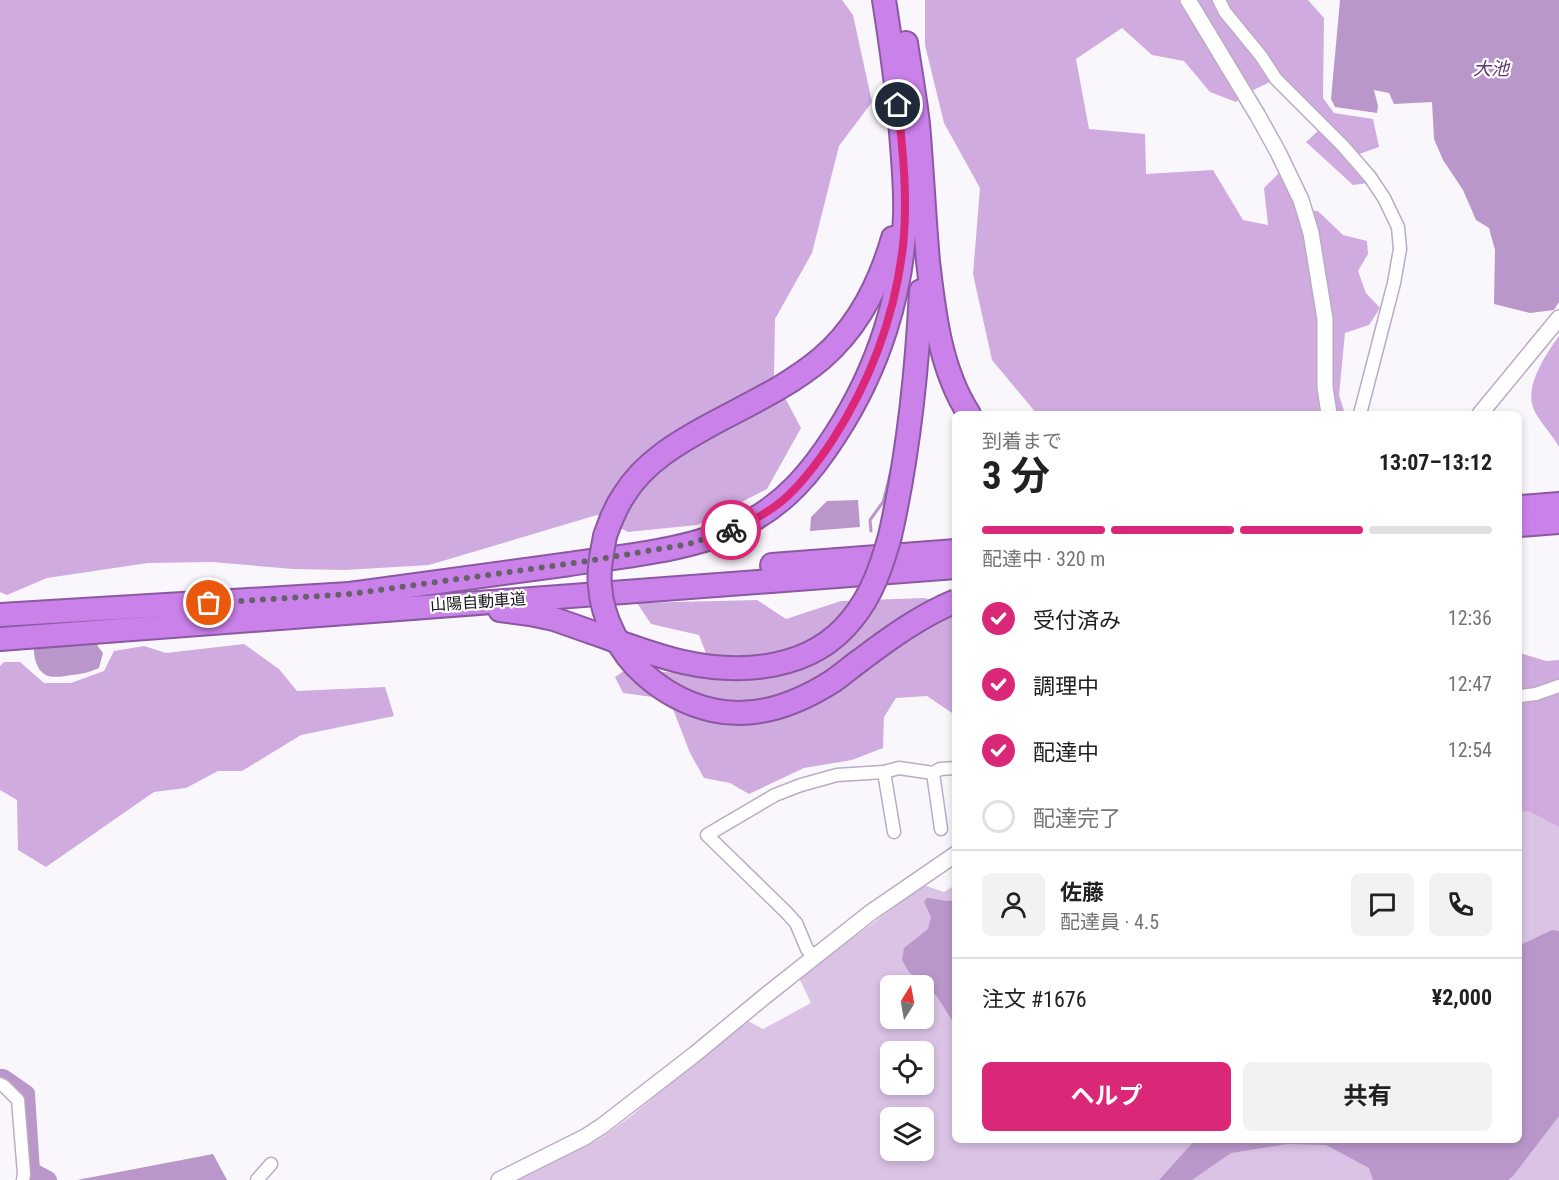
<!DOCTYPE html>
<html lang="ja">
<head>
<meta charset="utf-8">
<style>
	:root { --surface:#fff; --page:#f2f2f2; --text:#202124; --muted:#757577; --line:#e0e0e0; --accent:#db2777 }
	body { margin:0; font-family:"Roboto Condensed","Noto Sans JP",sans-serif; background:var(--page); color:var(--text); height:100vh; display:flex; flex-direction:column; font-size:22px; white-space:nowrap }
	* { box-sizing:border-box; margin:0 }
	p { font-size:20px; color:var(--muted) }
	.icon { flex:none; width:33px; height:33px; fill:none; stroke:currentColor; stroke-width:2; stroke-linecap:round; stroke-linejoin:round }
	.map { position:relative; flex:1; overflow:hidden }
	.details { position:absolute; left:952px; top:411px; width:570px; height:732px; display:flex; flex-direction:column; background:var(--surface); border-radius:9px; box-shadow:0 3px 9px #0003 }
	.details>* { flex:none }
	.needle { width:39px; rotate:11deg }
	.fabs { position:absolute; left:880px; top:975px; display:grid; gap:12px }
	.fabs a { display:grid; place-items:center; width:54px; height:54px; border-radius:9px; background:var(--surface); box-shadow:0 3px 9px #0003; font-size:30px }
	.pin { position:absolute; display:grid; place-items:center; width:51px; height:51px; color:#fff; margin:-26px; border:3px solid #fff; border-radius:50%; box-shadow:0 2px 6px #0007 }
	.courier { position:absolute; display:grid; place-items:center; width:60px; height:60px; margin:-30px; border:4px solid #db2777; border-radius:50%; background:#fff; color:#222; box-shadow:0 2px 8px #0007 }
	.overview em { font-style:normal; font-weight:700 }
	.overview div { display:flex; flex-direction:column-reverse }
	.overview { display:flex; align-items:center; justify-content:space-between; height:102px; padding:0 30px }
	h1 { font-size:39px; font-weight:700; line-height:45px }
	.bar { display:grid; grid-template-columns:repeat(4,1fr); gap:9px 6px; align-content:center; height:72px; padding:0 30px }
	.bar i { height:8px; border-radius:4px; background:var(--line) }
	.bar .on { background:var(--accent) }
	.bar p { grid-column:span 4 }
	.line { display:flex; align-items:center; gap:15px; padding:0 30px; border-top:2px solid var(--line) }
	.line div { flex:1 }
	.round { display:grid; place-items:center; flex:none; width:63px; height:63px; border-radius:9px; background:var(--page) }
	ol { padding:0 30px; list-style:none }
	li { display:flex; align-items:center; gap:18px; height:66px }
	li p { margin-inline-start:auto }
	li .icon { padding:6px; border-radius:50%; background:var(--accent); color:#fff; stroke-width:4 }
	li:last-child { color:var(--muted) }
	li i { width:33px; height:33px; border:3px solid var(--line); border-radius:50% }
	.button { display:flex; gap:12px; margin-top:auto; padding:12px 30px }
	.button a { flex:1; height:69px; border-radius:9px; background:var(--accent); color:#fff; font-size:24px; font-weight:700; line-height:69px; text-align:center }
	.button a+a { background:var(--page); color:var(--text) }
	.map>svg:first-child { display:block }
	.green { fill:#dbc3e6; fill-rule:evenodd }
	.forest { fill:#cfabe0 }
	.water { fill:#ba97cb }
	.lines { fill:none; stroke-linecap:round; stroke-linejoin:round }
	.stream { stroke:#ba97cb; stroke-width:3 }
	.river { stroke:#ba97cb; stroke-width:18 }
	.minor-casing { stroke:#bcabc4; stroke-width:15 }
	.tertiary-casing { stroke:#bcabc4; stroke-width:18 }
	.motorway-casing { stroke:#8b59a1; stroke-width:26 }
	.minor { stroke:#fff; stroke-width:12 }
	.tertiary { stroke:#fff; stroke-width:15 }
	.motorway { stroke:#ca81ea; stroke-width:22 }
	.motorway-bridge-casing { stroke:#8b59a1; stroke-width:26; stroke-linecap:butt }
	.motorway-bridge { stroke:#ca81ea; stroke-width:22 }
	.done { stroke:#666168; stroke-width:6; stroke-dasharray:0 10.8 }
	.route { stroke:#db2777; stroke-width:8 }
	.labels { text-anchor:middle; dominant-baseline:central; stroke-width:4.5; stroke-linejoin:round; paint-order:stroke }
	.street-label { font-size:16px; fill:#161019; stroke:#fff }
	.water-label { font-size:18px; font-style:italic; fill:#623575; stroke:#fff }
</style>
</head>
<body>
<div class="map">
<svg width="1559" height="1180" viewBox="0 0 1559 1180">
	<rect width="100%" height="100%" fill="#faf7fc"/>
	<path class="green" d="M 1559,796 L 1559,1180 L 519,1180 L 598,1140 L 630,1117 L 746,1020 L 763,1029 L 811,1003 L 799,978 L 924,885 L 944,892 L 955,885 L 956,1140 L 1520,1140 L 1520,800 ZM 891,986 L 924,986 L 924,1018 L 891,1018 ZM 891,1052 L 924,1052 L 924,1084 L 891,1084 ZM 891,1118 L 924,1118 L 924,1150 L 891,1150 Z"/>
	<g class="forest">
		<path d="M 0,0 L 842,0 L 853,15 L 872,102 L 839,146 L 812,253 L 775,319 L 774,377 L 801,428 L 767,489 L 697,525 L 628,532 L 597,515 L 429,565 L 345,570 L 293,569 L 212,562 L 148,563 L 47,578 L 7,595 L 0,592 Z"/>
		<path d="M 925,0 L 1308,0 L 1324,18 L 1323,98 L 1334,113 L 1373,119 L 1379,147 L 1348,158 L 1368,183 L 1353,185 L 1306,142 L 1320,129 L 1272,81 L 1243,95 L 1236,102 L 1210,92 L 1184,61 L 1152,55 L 1122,28 L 1076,59 L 1089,129 L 1145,134 L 1146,174 L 1213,170 L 1243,220 L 1268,225 L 1264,188 L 1280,172 L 1298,210 L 1318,211 L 1343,235 L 1367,241 L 1368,254 L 1358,271 L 1366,293 L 1380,308 L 1369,325 L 1345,333 L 1339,395 L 1345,414 L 1037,414 L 992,360 L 973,274 L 980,188 L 944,123 L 925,45 Z"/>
		<path d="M 1559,336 L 1559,447 C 1552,434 1542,425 1535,412 C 1522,389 1546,354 1559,336 Z"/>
		<path d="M 924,598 L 955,605 L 955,715 L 927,696 L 896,698 L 884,717 L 883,748 L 852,760 L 804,768 L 749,794 L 730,783 L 704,778 L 690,753 L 673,709 L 660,698 L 623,693 L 615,677 L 627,669 L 678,673 L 712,669 L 699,635 L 651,624 L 637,603 L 757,600 L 786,619 L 841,601 Z"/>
		<path d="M 244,644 L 279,669 L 297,691 L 385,687 L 394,716 L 301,735 L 242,771 L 218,771 L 186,788 L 154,792 L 46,867 L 18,850 L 17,800 L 0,790 L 0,666 L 4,662 L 20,662 L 44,683 L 71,683 L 104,671 L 114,651 L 144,646 L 166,653 Z"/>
		<path d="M 1520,653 L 1546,661 L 1559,660 L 1559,827 L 1529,811 L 1520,812 Z"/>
	</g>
	<g class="water">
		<path d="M 1340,0 L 1559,0 L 1559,302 L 1554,310 L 1530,313 L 1494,304 L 1495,250 L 1489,228 L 1476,220 L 1463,190 L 1443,160 L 1434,139 L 1432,102 L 1394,104 L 1389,93 L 1374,90 L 1378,106 L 1377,113 L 1335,107 L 1331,99 Z"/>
		<path d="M 858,500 L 860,527 L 810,531 L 811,517 L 827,501 Z"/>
		<path d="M 50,601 C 74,605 89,635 103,653 L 99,668 C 90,672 82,674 72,675 C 65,676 55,678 48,676 C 30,669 33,639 36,624 C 38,617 42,609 45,602 Z"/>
		<path d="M 927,898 C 937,898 946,903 955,900 L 955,1025 L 936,995 L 909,972 L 902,960 L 904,948 L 928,929 L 931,917 L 924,902 Z"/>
		<path d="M 1552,930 L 1559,931 L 1559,1116 L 1513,1176 L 1508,1180 L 1373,1180 L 1369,1168 L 1326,1145 L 1288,1144 L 1231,1153 L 1192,1180 L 1159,1180 L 1195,1140 L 1520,1140 L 1520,945 Z"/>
		<path d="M 213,1154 L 227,1180 L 77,1180 Z"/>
	</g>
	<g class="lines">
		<path class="stream" d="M 871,531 L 870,520 L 883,502 L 893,463"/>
		<path class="river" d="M 0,1078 L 3,1078 L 26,1094 L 31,1171 L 48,1180"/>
		<defs>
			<g id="minor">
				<path d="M 1219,0 L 1225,12 L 1261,56 L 1276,79 L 1343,146 L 1370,177 L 1384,198 L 1398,227 L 1400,249 L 1394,283 L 1360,414"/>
				<path d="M 1520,696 L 1536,694 L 1559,686"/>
				<path d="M 884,772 L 894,832"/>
				<path d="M 933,773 L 941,829"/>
				<path d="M 814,957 L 807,949 L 796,923 L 786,912 L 707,835 L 775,795 L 801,785 L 837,775 L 884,772 L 899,768 L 933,773 L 940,769 L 956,768"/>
				<path d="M 0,1084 L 4,1086 L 18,1100 L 24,1174 L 23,1180"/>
				<path d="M 257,1180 L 271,1164"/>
			</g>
			<g id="tertiary">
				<path d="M 1188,0 L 1258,116 L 1278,152 L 1301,200 L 1311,233 L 1325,319 L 1325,387 L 1329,414"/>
				<path d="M 1480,414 L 1559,318"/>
				<path d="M 499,1180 L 585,1137 L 602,1126 L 695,1054 L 764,997 L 870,913 L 956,854"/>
			</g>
			<g id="motorway">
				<path d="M 906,43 C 910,70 915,97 918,124 C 922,170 924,215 928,261 C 934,313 940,369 969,414"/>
				<path d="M 1520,507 L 1559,504"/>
				<path d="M 1520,525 L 1559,522"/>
				<path d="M 605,536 C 610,522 615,508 624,495 C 644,462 679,442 712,424 C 749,404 789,386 822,358 C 858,327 880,283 893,238"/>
				<path d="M 890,536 C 908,456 917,373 921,291"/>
				<path d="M 772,565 L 956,551"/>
				<path d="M 350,594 C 424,584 497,574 570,564 C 625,556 693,550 743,525 C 785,504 811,473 836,434 C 878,369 903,293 905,216 C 906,188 903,160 901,132 C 897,88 891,44 884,0"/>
				<path d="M 500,610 L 530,614 L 554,619 L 591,632"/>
				<path d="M 0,615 L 365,593"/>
				<path d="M 0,639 L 956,567"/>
			</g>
		</defs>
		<use href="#minor" class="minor-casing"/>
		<use href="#tertiary" class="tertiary-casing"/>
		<use href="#motorway" class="motorway-casing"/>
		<use href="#minor" class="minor"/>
		<use href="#tertiary" class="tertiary"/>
		<use href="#motorway" class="motorway"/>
		<defs>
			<g id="motorway-bridge">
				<path d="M 605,536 C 602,553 598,570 600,586 C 602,618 620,653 644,674 C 664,692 686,704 712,710 C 755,720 797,704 833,681 C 843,674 852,666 862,659 C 891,637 922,615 956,601"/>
				<path d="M 591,632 C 622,643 652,655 683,662 C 742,675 812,670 852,619 C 872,595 882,565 890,536"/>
			</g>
		</defs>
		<use href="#motorway-bridge" class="motorway-bridge-casing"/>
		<use href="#motorway-bridge" class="motorway-bridge"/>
	</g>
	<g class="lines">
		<path class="done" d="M 209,603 L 351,594 L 588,561 L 689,544 L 731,530"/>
		<path class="route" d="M 731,530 C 749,523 767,513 782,501 C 802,484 818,462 832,441 C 870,382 895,316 903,246 C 908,199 903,152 898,105"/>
	</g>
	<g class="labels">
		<g class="street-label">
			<text transform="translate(478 602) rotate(-4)">山陽自動車道</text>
		</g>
		<g class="water-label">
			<text x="1491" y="68">大池</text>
		</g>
	</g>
</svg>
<div class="fabs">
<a><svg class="needle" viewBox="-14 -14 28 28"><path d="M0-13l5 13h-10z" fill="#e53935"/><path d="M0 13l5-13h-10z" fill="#757577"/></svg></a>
<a><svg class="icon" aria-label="locate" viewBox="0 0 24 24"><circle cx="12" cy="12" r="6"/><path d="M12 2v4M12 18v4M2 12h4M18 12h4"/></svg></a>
<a><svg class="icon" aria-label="layers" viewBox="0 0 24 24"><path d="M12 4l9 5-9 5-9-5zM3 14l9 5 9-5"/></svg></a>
</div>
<div class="pin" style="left:209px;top:603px;background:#ea580c"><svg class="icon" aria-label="bag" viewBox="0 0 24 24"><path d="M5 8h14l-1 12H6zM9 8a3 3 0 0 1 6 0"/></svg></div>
<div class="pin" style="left:898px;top:105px;background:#1f2937"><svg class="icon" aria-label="home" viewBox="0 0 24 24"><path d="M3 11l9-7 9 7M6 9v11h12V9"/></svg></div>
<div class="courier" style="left:731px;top:530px"><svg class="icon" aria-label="bike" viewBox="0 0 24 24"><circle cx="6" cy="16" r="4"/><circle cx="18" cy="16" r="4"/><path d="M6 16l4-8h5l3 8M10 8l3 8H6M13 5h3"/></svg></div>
<section class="details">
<div class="overview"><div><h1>3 分</h1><p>到着まで</p></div><em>13:07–13:12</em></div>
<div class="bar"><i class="on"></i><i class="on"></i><i class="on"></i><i></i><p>配達中 · 320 m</p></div>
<ol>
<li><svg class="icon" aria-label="check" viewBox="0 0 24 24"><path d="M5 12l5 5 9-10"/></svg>受付済み<p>12:36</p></li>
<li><svg class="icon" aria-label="check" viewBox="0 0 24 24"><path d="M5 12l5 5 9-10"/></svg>調理中<p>12:47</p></li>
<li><svg class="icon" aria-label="check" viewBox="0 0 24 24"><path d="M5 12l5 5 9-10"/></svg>配達中<p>12:54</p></li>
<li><i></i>配達完了</li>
</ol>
<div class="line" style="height:108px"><a class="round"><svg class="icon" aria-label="person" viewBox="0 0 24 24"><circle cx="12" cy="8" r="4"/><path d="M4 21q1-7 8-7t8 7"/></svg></a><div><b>佐藤</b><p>配達員 · 4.5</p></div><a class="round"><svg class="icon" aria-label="chat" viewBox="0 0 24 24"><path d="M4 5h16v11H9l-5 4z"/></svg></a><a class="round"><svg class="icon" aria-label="phone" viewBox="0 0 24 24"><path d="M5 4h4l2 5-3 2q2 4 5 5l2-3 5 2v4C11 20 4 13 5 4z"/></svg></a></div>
<div class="line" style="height:78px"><div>注文 #1676</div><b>¥2,000</b></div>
<div class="button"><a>ヘルプ</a><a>共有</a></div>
</section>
</div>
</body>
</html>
